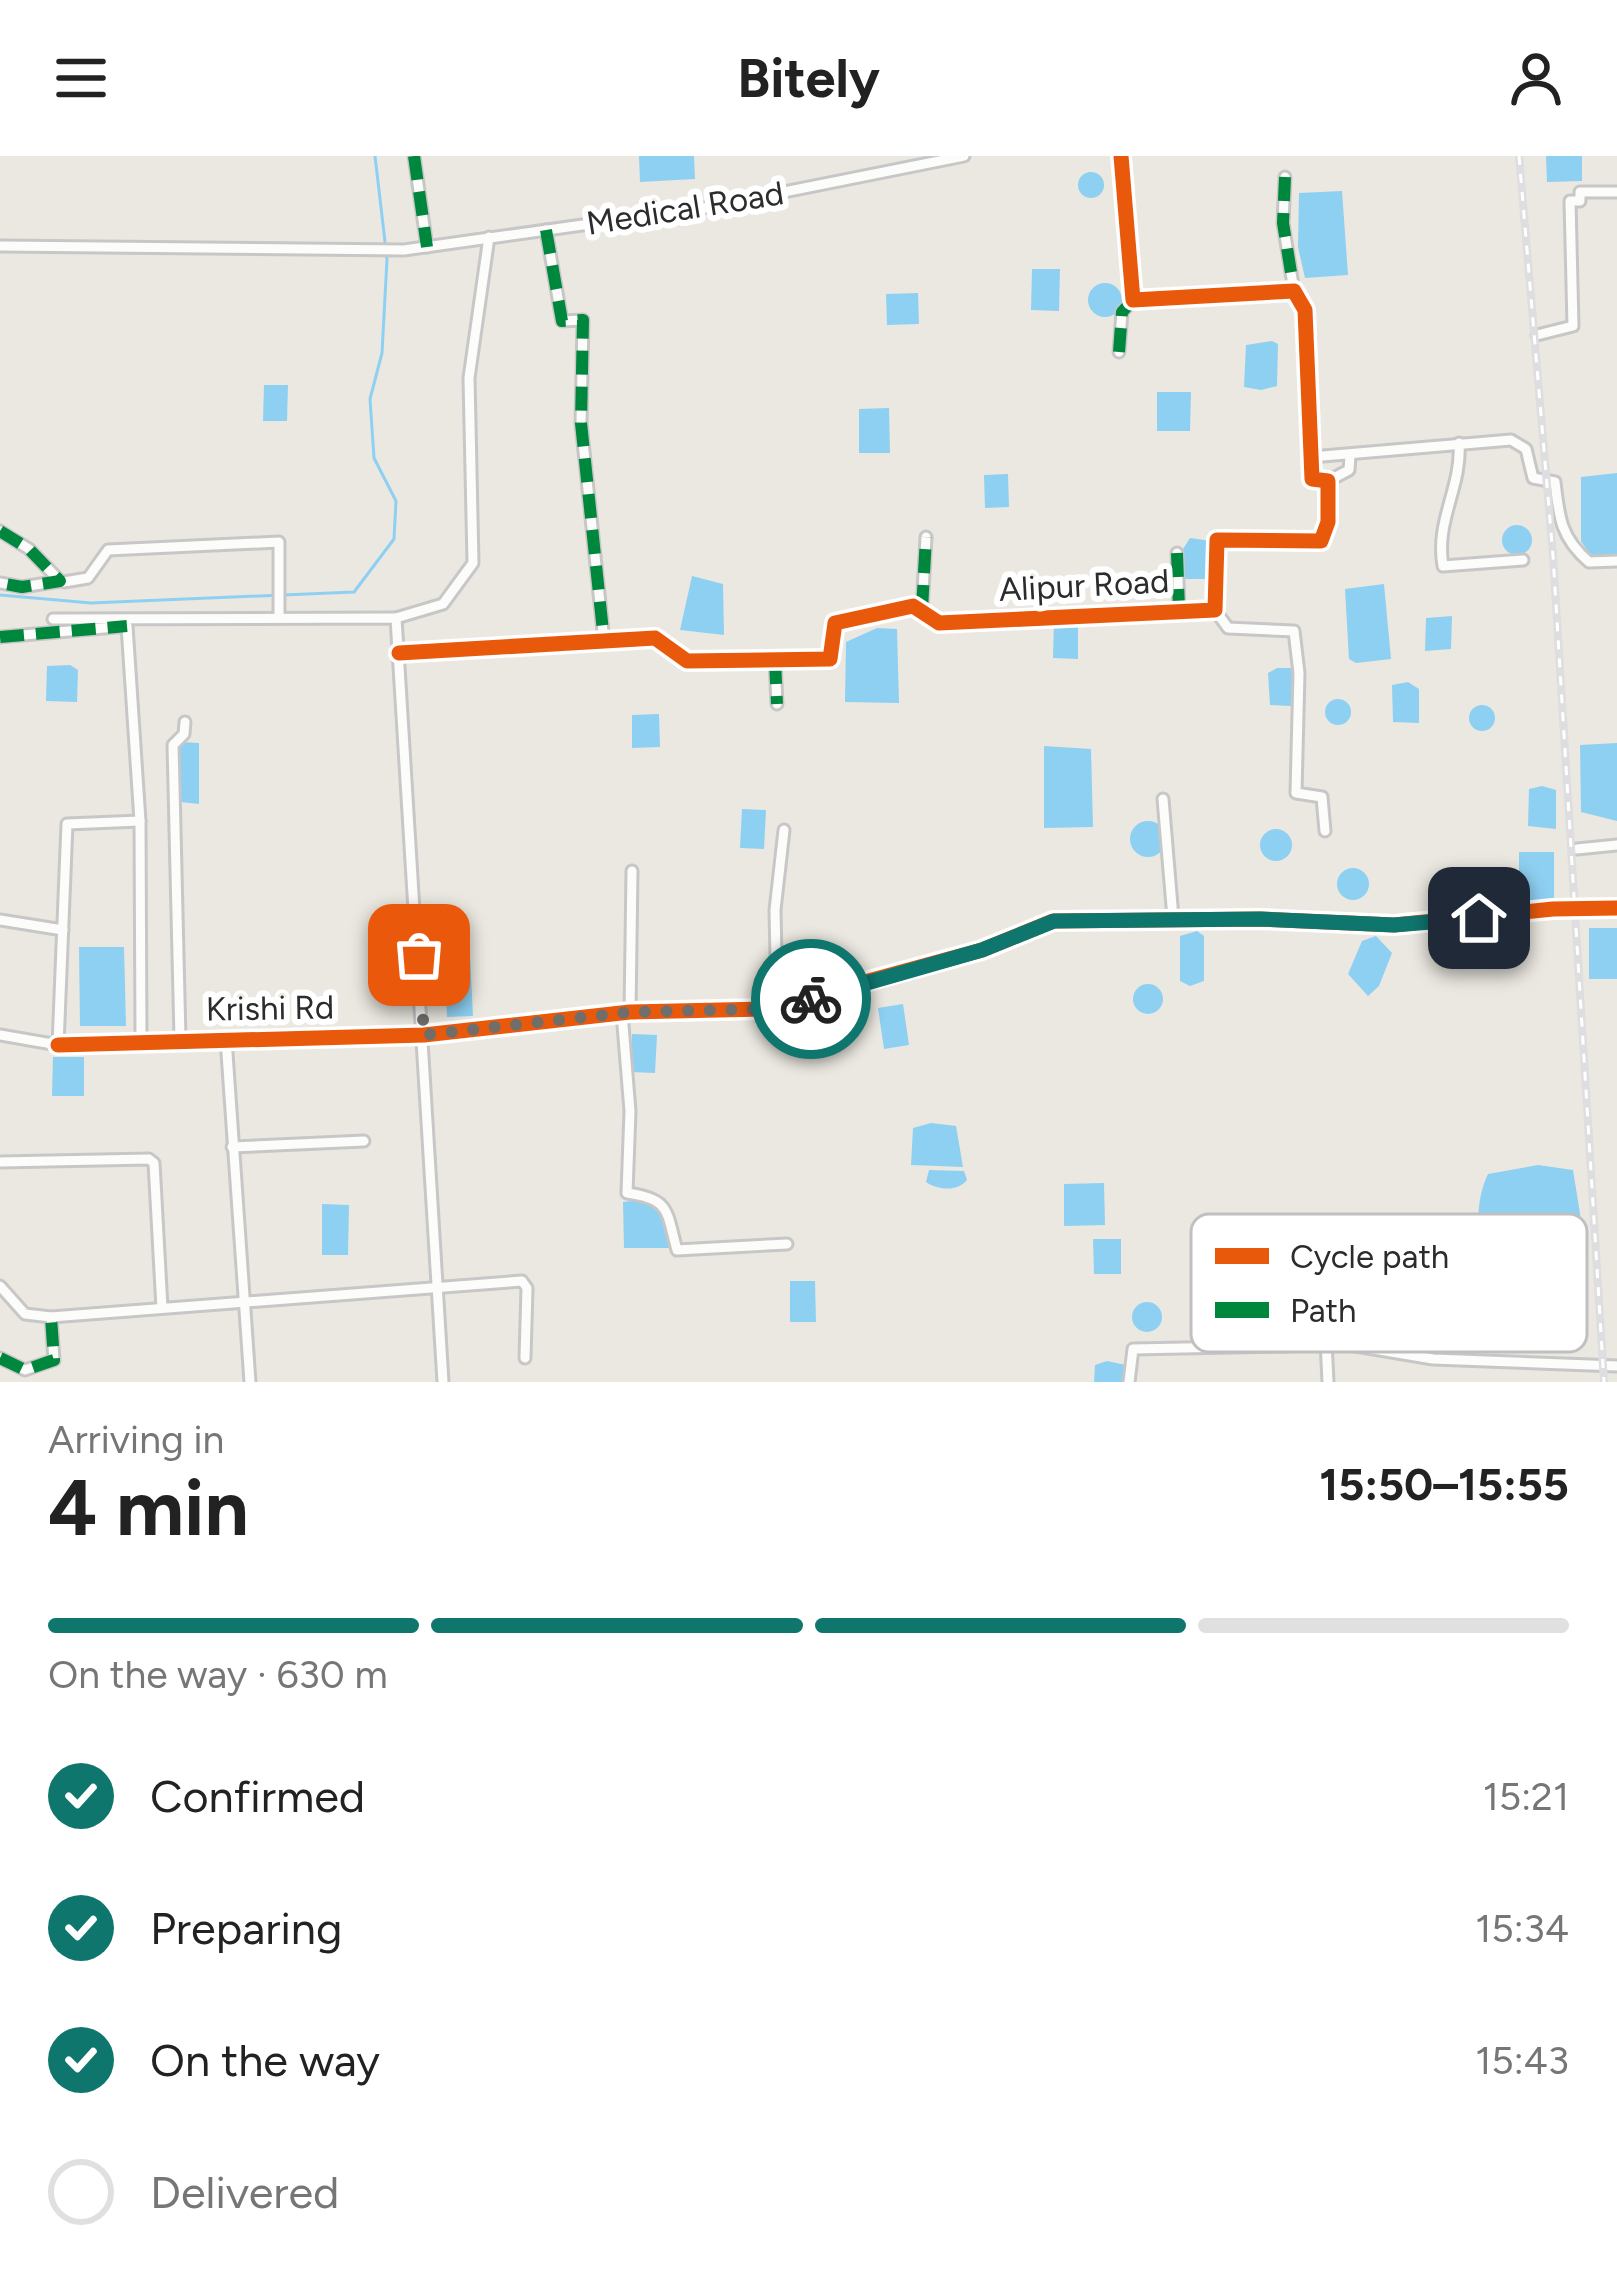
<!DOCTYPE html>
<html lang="en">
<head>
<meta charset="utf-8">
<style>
	:root { --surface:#fff; --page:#f6f6f6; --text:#222; --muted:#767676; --line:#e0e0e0; --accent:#0f766e }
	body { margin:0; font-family:Figtree,sans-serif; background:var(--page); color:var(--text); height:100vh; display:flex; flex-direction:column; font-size:45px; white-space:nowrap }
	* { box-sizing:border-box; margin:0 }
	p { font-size:39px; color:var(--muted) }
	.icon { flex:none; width:66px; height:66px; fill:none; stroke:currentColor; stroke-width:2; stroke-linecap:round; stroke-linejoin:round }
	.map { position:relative; height:1226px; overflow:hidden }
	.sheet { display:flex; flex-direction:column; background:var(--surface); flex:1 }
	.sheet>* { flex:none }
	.pin { position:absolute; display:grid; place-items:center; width:102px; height:102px; color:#fff; margin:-51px; border-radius:24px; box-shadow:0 6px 18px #0006 }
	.courier { position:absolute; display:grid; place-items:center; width:120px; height:120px; margin:-60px; border:9px solid #0f766e; border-radius:50%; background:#fff; color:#222; box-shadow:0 3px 15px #0007 }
	.head em { font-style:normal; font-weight:700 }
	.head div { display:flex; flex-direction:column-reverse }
	.head { display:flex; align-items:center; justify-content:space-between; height:204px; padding:0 48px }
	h1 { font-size:78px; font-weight:700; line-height:90px }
	.bar { display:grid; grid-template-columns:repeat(4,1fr); gap:18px 12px; align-content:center; height:144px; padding:0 48px }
	.bar i { height:15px; border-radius:9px; background:var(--line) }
	.bar .on { background:var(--accent) }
	.bar p { grid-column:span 4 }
	ol { padding:0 48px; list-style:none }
	li { display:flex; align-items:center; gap:36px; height:132px }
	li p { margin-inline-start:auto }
	li .icon { padding:12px; border-radius:50%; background:var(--accent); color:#fff; stroke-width:4 }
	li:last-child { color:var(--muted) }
	li i { width:66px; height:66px; border:6px solid var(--line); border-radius:50% }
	header { display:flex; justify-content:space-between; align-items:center; height:156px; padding:0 48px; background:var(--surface); font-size:54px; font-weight:700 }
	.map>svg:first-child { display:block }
	.water { fill:#8ed0f2 }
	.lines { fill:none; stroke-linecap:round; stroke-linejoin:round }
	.stream { stroke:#8ed0f2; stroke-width:3 }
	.minor-casing { stroke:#c8c7c7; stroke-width:15 }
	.minor { stroke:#fcfcfa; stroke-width:9 }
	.rail-casing { stroke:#dedee0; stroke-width:8 }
	.rail { stroke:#fff; stroke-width:3; stroke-dasharray:9; stroke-linecap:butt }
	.quiet { stroke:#00873e; stroke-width:12; stroke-dasharray:24 12; stroke-linecap:butt }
	.cycleway-casing { stroke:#fff; stroke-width:22 }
	.cycleway { stroke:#e8590c; stroke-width:15 }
	.done { stroke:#6f6e6b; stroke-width:12; stroke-dasharray:0 21.6 }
	.route { stroke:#0f766e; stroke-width:15 }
	.labels { text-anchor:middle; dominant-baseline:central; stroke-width:12; stroke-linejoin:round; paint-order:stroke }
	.street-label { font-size:33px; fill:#2c2c2c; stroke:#fff }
	.key { fill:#fff; stroke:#c0c0c0; stroke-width:3 }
	.key-label { font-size:33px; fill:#2c2c2c }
</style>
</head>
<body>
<header><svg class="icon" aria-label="menu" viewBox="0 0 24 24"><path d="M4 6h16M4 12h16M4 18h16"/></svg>Bitely<svg class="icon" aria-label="person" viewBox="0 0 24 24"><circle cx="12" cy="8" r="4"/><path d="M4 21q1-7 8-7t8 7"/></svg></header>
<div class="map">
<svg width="1617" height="1226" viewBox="0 0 1617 1226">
	<rect width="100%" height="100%" fill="#ebe8e1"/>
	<g class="water">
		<path d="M 639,0 L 694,0 L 695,23 L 640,26 Z"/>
		<path d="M 1546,0 L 1582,0 L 1582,25 L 1547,26 Z"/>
		<circle cx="1091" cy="29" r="13"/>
		<path d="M 1342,35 L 1348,119 L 1305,122 L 1298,91 L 1299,37 Z"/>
		<path d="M 1032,113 L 1060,113 L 1059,155 L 1031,154 Z"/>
		<circle cx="1105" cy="144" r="17"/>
		<path d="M 918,137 L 919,168 L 887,169 L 886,138 Z"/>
		<path d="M 1272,185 L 1278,188 L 1277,230 L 1261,234 L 1244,231 L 1246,189 Z"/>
		<path d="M 264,229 L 288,229 L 287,265 L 263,265 Z"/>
		<path d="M 1157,236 L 1191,236 L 1190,275 L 1157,275 Z"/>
		<path d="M 889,252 L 890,297 L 859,297 L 859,253 Z"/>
		<path d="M 1617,317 L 1617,399 L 1590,399 L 1581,385 L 1581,321 Z"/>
		<path d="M 1008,318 L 1009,351 L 985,352 L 984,319 Z"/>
		<circle cx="1517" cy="384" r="15"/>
		<path d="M 1190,382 L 1211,385 L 1211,423 L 1185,423 L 1183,393 Z"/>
		<path d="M 692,420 L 723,428 L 724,479 L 680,474 Z"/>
		<path d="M 1384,428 L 1391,503 L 1356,507 L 1349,503 L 1345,433 Z"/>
		<path d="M 1452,460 L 1451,493 L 1425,495 L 1426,462 Z"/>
		<path d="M 1054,463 L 1078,466 L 1078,503 L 1053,502 Z"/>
		<path d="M 877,472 L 897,473 L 899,547 L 845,546 L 846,486 Z"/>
		<path d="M 70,509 L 78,514 L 77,546 L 46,545 L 47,510 Z"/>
		<path d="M 1277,512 L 1293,512 L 1291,550 L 1270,549 L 1268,517 Z"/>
		<path d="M 1408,526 L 1419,533 L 1419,567 L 1393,566 L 1392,529 Z"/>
		<circle cx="1338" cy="556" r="13"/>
		<circle cx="1482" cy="562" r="13"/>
		<path d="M 659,558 L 660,591 L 632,592 L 632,559 Z"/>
		<path d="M 180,586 L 199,587 L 199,648 L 180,646 Z"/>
		<path d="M 1617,587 L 1617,665 L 1581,656 L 1580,589 Z"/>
		<path d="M 1044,590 L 1091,593 L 1093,671 L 1044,672 Z"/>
		<path d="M 1542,630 L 1556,634 L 1556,673 L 1528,670 L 1529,633 Z"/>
		<path d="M 742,653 L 766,654 L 764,693 L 740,692 Z"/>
		<circle cx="1148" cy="683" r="18"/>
		<circle cx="1276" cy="689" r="16"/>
		<path d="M 1519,696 L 1554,696 L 1554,745 L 1519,746 Z"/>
		<circle cx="1353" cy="728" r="16"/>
		<rect x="1589" y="772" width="28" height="51"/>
		<path d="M 1197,775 L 1204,780 L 1204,825 L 1190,830 L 1180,825 L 1180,780 Z"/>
		<path d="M 1376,780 L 1392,797 L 1379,830 L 1368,840 L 1348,818 L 1362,785 Z"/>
		<path d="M 79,791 L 124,791 L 126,870 L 80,870 Z"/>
		<path d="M 470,799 L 473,860 L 447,861 L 444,800 Z"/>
		<circle cx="1148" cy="843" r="15"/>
		<path d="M 903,848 L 909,889 L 884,893 L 878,852 Z"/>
		<path d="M 632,878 L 657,879 L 655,917 L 631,916 Z"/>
		<path d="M 53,901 L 84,901 L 84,940 L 52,940 Z"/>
		<path d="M 931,967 L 956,970 L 963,1011 L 911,1009 L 913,972 Z"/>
		<path d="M 1538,1009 L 1573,1014 L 1586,1095 L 1492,1107 C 1473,1086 1476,1042 1488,1018 Z"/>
		<path d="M 929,1014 L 964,1015 L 967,1024 C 958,1036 937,1034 926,1026 Z"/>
		<path d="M 1104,1027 L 1105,1069 L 1064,1070 L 1064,1028 Z"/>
		<path d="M 640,1044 L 658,1047 L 670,1092 L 624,1092 L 623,1046 Z"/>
		<path d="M 322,1048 L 349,1049 L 348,1099 L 322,1099 Z"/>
		<path d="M 1121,1083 L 1121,1118 L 1094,1118 L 1093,1083 Z"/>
		<path d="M 790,1125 L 815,1125 L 816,1166 L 790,1166 Z"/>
		<circle cx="1147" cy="1161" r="15"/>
		<path d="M 1107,1205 L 1126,1209 L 1125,1226 L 1094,1226 L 1095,1209 Z"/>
	</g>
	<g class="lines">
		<path class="stream" d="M 0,439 L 91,447 L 354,436 L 394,383 L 396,345 L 374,302 L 370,243 L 382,197 L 387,103 L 375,0"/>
		<defs>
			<g id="minor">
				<path d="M 414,0 L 427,91"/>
				<path d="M 1285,21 L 1283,67 L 1294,135"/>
				<path d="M 546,74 L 562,165 L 583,164 L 581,267 L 604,485"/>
				<path d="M 0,90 L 404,94 L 704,52 L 964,0"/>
				<path d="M 1537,179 L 1573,170 L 1570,45 L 1580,45 L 1580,36 L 1617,36"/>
				<path d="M 1119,196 L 1122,156 L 1133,144"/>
				<path d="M 1459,287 C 1462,332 1435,364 1443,410 L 1523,404"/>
				<path d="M 1311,301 L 1511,284 L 1526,293 L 1533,322 L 1555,326 C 1559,362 1561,382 1589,406 L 1617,405"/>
				<path d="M 1328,325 L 1349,314 L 1350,300"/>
				<path d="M 0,375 L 29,393 L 60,425 L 22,431 L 0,427"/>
				<path d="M 1177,397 L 1179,453"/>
				<path d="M 64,426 L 88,422 L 108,394 L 279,386 L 279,461"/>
				<path d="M 922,453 L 926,381"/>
				<path d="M 1215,454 L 1228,472 L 1294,475 L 1299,517 L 1296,637 L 1322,641 L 1325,675"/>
				<path d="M 396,462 L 443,448 L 473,407 L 469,222 L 489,81"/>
				<path d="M 53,463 L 396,462 L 443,1226"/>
				<path d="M 0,481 L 127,470 L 140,665 L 141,885"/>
				<path d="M 399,497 L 655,482 L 687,505 L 830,503 L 835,467 L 913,450 L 939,467 L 1215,454 L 1217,384 L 1321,385 L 1328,366 L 1328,325 L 1312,323 L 1305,154 L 1294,135 L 1133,144 L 1121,0"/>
				<path d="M 775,504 L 777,548"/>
				<path d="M 1163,643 L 1173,762"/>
				<path d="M 1577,693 L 1617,689"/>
				<path d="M 0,764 L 63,774"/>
				<path d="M 777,850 L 775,754 L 784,674"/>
				<path d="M 630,856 L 632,715"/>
				<path d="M 622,857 L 630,955 L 627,1037 C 671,1043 666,1055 677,1094 L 787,1088"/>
				<path d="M 0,879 L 58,889 L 67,668 L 140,665"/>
				<path d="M 180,883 L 173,589 L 184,578 L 185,566"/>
				<path d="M 226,883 L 250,1226"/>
				<path d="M 58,889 L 424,879 L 630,856 L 766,853 L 982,794 L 1053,765 L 1260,763 L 1394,769 L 1553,753 L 1617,752"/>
				<path d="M 232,991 L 364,985"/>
				<path d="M 0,1006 L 149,1003 L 154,1007 L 162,1152"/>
				<path d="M 0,1130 L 25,1158 L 51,1161 L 522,1125 L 527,1132 L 525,1202"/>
				<path d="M 1326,1185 L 1328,1226"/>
				<path d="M 0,1202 L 25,1214 L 54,1204 L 51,1161"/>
				<path d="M 1129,1226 L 1133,1193 L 1287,1190 L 1320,1184 L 1433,1203 L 1617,1210"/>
			</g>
		</defs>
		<use href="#minor" class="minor-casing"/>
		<use href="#minor" class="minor"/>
		<defs>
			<path id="rail" d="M 1519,0 L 1553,400 L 1604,1226"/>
		</defs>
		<use href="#rail" class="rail-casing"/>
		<use href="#rail" class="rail"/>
		<g class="quiet">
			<path d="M 414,0 L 427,91"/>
			<path d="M 1285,21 L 1283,67 L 1294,135"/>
			<path d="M 546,74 L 562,165 L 583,164 L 581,267 L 604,485"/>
			<path d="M 1119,196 L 1122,156 L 1133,144"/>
			<path d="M 0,375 L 29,393 L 60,425 L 22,431 L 0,427"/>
			<path d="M 1177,397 L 1179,453"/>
			<path d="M 922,453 L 926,381"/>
			<path d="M 0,481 L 127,470"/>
			<path d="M 775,504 L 777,548"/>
			<path d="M 0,1202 L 25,1214 L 54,1204 L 51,1161"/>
		</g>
		<defs>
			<g id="cycleway">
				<path d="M 399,497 L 655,482 L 687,505 L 830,503 L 835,467 L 913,450 L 939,467 L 1215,454 L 1217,384 L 1321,385 L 1328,366 L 1328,325 L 1312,323 L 1305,154 L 1294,135 L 1133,144 L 1121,0"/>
				<path d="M 58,889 L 424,879 L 630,856 L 766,853 L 982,794 L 1053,765 L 1260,763 L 1394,769 L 1553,753 L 1617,752"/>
			</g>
		</defs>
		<use href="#cycleway" class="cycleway-casing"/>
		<use href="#cycleway" class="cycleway"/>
	</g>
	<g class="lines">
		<path class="done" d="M 419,799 L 424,879 L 630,856 L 766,853 L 811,843"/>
		<path class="route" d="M 811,843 L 982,794 L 1054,765 L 1260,763 L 1394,769 L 1479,762"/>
	</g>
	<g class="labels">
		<g class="street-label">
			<text transform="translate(685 52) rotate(-9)">Medical Road</text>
			<text transform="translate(1084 429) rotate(-3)">Alipur Road</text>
			<text transform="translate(270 852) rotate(-1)">Krishi Rd</text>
		</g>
	</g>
	<rect x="1191" y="1058" width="396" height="138" rx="18" class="key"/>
	<rect x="1215" y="1092" width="54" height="16" fill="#e8590c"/>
	<rect x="1215" y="1146" width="54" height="16" fill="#00873e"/>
	<g class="key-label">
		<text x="1290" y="1112">Cycle path</text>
		<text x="1290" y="1166">Path</text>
	</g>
</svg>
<div class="pin" style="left:419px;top:799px;background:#ea580c"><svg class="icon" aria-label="bag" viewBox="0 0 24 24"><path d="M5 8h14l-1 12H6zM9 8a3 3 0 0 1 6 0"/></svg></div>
<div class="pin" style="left:1479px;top:762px;background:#1f2937"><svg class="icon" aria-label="home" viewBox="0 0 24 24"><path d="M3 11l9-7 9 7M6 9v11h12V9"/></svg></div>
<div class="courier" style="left:811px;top:843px"><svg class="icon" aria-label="bike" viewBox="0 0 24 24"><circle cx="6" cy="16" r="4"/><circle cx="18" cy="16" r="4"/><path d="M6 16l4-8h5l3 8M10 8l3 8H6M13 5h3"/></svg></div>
</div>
<section class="sheet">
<div class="head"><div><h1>4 min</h1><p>Arriving in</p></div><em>15:50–15:55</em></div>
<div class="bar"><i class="on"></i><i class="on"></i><i class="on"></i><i></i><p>On the way · 630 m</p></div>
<ol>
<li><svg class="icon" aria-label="check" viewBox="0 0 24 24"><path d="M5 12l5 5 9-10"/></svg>Confirmed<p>15:21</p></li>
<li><svg class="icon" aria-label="check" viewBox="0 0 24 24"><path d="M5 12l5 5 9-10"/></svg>Preparing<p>15:34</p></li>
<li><svg class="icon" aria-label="check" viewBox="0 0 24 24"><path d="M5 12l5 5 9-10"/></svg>On the way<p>15:43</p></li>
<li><i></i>Delivered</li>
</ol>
</section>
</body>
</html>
